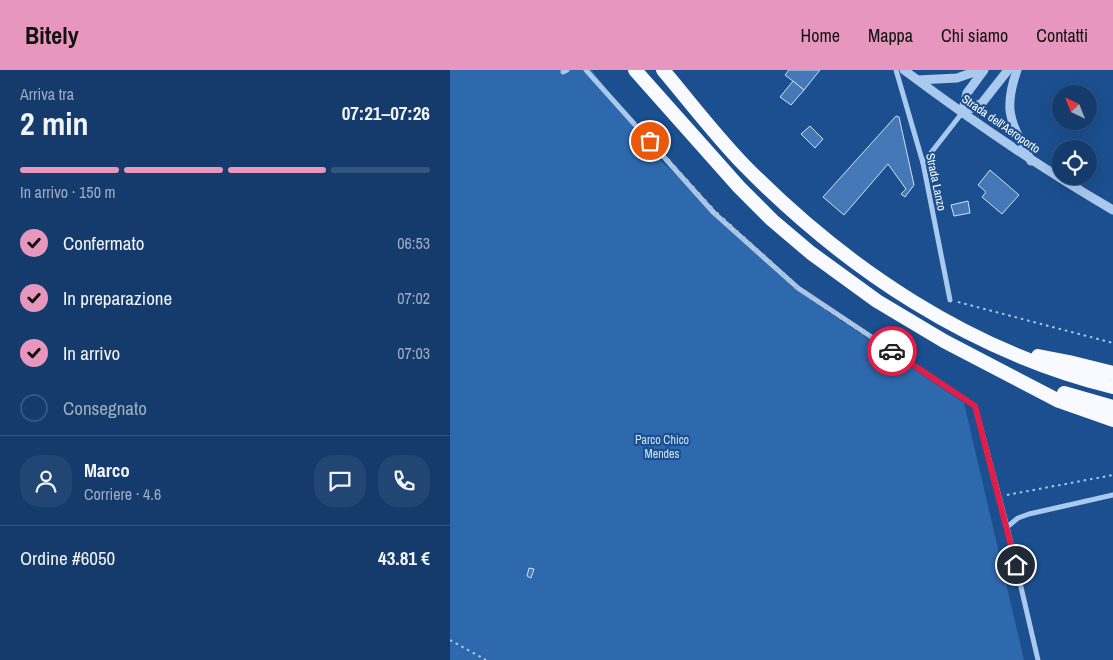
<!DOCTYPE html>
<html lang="it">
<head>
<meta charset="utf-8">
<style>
	:root { --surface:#143b6b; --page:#214673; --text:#f1f3f6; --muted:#9dadc1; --line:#33557e; --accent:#e797bd }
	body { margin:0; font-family:"Archivo Narrow",sans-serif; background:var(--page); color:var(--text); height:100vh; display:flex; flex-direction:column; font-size:19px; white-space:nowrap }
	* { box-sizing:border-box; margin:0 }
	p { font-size:16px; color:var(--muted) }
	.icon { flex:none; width:28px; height:28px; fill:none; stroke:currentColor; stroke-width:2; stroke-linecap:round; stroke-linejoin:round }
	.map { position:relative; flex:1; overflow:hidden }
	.details { display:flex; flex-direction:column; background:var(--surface); width:450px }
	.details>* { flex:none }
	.needle { width:32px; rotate:317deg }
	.fabs { position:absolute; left:602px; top:15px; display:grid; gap:10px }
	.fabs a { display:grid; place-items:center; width:45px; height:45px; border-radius:50%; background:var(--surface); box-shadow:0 5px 20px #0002,0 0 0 1px var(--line); font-size:25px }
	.pin { position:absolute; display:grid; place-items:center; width:42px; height:42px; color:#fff; margin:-21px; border:2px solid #fff; border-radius:50%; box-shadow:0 1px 5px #0007 }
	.courier { position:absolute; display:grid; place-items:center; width:50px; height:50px; margin:-25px; border:4px solid #e11d48; border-radius:50%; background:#fff; color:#222; box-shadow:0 1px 6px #0007 }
	.head em { font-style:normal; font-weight:700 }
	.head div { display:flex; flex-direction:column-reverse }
	.head { display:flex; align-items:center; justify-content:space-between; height:85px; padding:0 20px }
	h1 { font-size:32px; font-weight:700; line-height:38px }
	.bar { display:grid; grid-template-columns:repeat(4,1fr); gap:8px 5px; align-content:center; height:60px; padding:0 20px }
	.bar i { height:6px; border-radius:4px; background:var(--line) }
	.bar .selected { background:var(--accent) }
	.bar p { grid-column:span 4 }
	.line { display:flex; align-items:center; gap:12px; padding:0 20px; border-top:1px solid var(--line) }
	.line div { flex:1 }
	.round { display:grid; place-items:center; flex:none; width:52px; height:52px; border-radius:20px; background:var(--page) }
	ol { padding:0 20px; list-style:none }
	li { display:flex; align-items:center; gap:15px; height:55px }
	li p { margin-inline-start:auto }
	li .icon { padding:5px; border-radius:50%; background:var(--accent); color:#111; stroke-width:4 }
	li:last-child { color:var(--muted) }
	li i { width:28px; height:28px; border:2px solid var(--line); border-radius:50% }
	header { display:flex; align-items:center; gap:30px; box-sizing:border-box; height:70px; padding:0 25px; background:var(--accent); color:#111 }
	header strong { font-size:24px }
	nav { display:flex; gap:28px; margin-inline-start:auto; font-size:18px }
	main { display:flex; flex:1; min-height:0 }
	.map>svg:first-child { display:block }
	.green { fill:#2e69ad }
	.building { fill:#4478b7; stroke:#cfe3fa }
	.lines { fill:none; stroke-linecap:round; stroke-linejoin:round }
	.path { stroke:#a9c9ee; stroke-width:2; stroke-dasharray:2.5 4; stroke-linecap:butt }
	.minor { stroke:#a9c9ee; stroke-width:5 }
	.tertiary { stroke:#a9c9ee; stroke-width:9 }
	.trunk { stroke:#f8faff; stroke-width:14 }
	.done { stroke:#afc1d8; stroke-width:5; stroke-dasharray:0 9 }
	.route { stroke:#e11d48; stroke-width:6 }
	.labels { text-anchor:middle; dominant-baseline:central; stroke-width:4.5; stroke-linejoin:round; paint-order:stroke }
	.street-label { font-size:12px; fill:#fff; stroke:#1b4f8f }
	.park-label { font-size:12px; fill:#cfe3fa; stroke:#1b4f8f }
</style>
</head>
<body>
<header>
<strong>Bitely</strong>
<nav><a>Home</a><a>Mappa</a><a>Chi siamo</a><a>Contatti</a></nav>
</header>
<main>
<section class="details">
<div class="head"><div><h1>2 min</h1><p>Arriva tra</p></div><em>07:21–07:26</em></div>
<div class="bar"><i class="selected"></i><i class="selected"></i><i class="selected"></i><i></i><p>In arrivo · 150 m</p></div>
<ol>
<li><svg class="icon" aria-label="check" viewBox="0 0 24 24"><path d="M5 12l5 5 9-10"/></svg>Confermato<p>06:53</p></li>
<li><svg class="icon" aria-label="check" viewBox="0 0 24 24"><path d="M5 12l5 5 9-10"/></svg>In preparazione<p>07:02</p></li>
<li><svg class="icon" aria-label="check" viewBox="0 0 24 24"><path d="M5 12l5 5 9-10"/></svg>In arrivo<p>07:03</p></li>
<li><i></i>Consegnato</li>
</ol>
<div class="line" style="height:90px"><a class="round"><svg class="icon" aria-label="person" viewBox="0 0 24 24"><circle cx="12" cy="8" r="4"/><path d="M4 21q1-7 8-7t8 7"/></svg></a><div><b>Marco</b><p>Corriere · 4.6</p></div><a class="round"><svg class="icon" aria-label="chat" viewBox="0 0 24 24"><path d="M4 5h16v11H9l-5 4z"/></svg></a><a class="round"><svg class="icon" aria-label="phone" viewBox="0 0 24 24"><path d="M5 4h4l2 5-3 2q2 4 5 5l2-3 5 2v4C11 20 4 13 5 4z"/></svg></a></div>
<div class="line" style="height:65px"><div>Ordine #6050</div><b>43.81 €</b></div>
</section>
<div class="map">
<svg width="663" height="590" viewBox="0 0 663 590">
	<rect width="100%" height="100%" fill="#1b4f8f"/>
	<path class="green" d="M 0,0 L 142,0 L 211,91 L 377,241 L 514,333 L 574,590 L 0,590 Z"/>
	<g class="building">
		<path d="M 339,0 L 370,0 L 354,20 L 335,5 Z"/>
		<path d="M 343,11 L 354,20 L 341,35 L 330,27 Z"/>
		<path d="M 446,46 L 449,47 L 464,115 L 455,127 L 451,124 L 456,119 L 438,94 L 394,145 L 373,127 Z"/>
		<path d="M 360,56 L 373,69 L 365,78 L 351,64 Z"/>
		<path d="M 540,100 L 569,125 L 552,144 L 532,127 L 536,122 L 528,115 Z"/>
		<path d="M 518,131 L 520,143 L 504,146 L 501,135 Z"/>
		<path d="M 79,498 L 84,499 L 81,508 L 77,506 Z"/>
	</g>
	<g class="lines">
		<g class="path">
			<path d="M 508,232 L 663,273"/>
			<path d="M 557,425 L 663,405"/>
			<path d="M 0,570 L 36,590"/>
		</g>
		<g class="minor">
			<path d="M 136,0 L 264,143 L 348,218 L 525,336 L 557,457 L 588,590"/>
			<path d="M 446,0 L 473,93 L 500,230"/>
			<path d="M 113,2 L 117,0"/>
			<path d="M 473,93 L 512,43"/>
			<path d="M 557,457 L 568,448 L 579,444 L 663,425"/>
		</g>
		<g class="tertiary">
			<path d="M 454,0 C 522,51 589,97 663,140"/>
			<path d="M 567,0 C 552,43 562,53 581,91"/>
			<path d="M 468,10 L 507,8 L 530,0"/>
			<path d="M 512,43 L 532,33 L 558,0"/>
			<path d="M 512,43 L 517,23 L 534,0"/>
		</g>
		<g class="trunk">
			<path d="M 185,0 L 289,117 L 322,150 L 361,183 L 427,231 L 494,271 L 609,331 L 663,350"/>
			<path d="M 213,0 C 240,32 265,65 294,95 C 396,199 521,282 663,317"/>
			<path d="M 588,286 L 619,292 L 663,303"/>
			<path d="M 614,323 L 663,337"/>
		</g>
	</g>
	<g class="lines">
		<path class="done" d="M 200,71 L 264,142 L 348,218 L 442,281"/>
		<path class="route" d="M 442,281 L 525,336 L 566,495"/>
	</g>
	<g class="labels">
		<g class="street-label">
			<text transform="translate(551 54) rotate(35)">Strada dell'Aeroporto</text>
			<text transform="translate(486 112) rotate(78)">Strada Lanzo</text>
		</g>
		<g class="park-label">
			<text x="212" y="370">Parco Chico<tspan x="212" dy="14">Mendes</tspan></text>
		</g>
	</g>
</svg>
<div class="fabs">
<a><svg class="needle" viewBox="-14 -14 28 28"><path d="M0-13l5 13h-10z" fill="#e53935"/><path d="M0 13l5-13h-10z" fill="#9dadc1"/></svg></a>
<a><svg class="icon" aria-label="locate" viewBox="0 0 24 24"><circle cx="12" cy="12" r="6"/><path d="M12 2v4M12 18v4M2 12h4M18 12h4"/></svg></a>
</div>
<div class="pin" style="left:200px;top:71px;background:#ea580c"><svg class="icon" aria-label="bag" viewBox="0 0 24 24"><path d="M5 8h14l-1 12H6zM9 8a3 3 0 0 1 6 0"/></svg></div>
<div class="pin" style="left:566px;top:495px;background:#1f2937"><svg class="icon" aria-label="home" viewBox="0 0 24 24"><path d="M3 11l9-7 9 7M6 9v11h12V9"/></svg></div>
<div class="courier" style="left:442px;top:281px"><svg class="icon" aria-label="car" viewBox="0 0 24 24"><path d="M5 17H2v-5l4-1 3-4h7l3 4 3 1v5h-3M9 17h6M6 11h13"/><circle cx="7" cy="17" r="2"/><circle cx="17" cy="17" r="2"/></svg></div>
</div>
</main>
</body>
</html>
